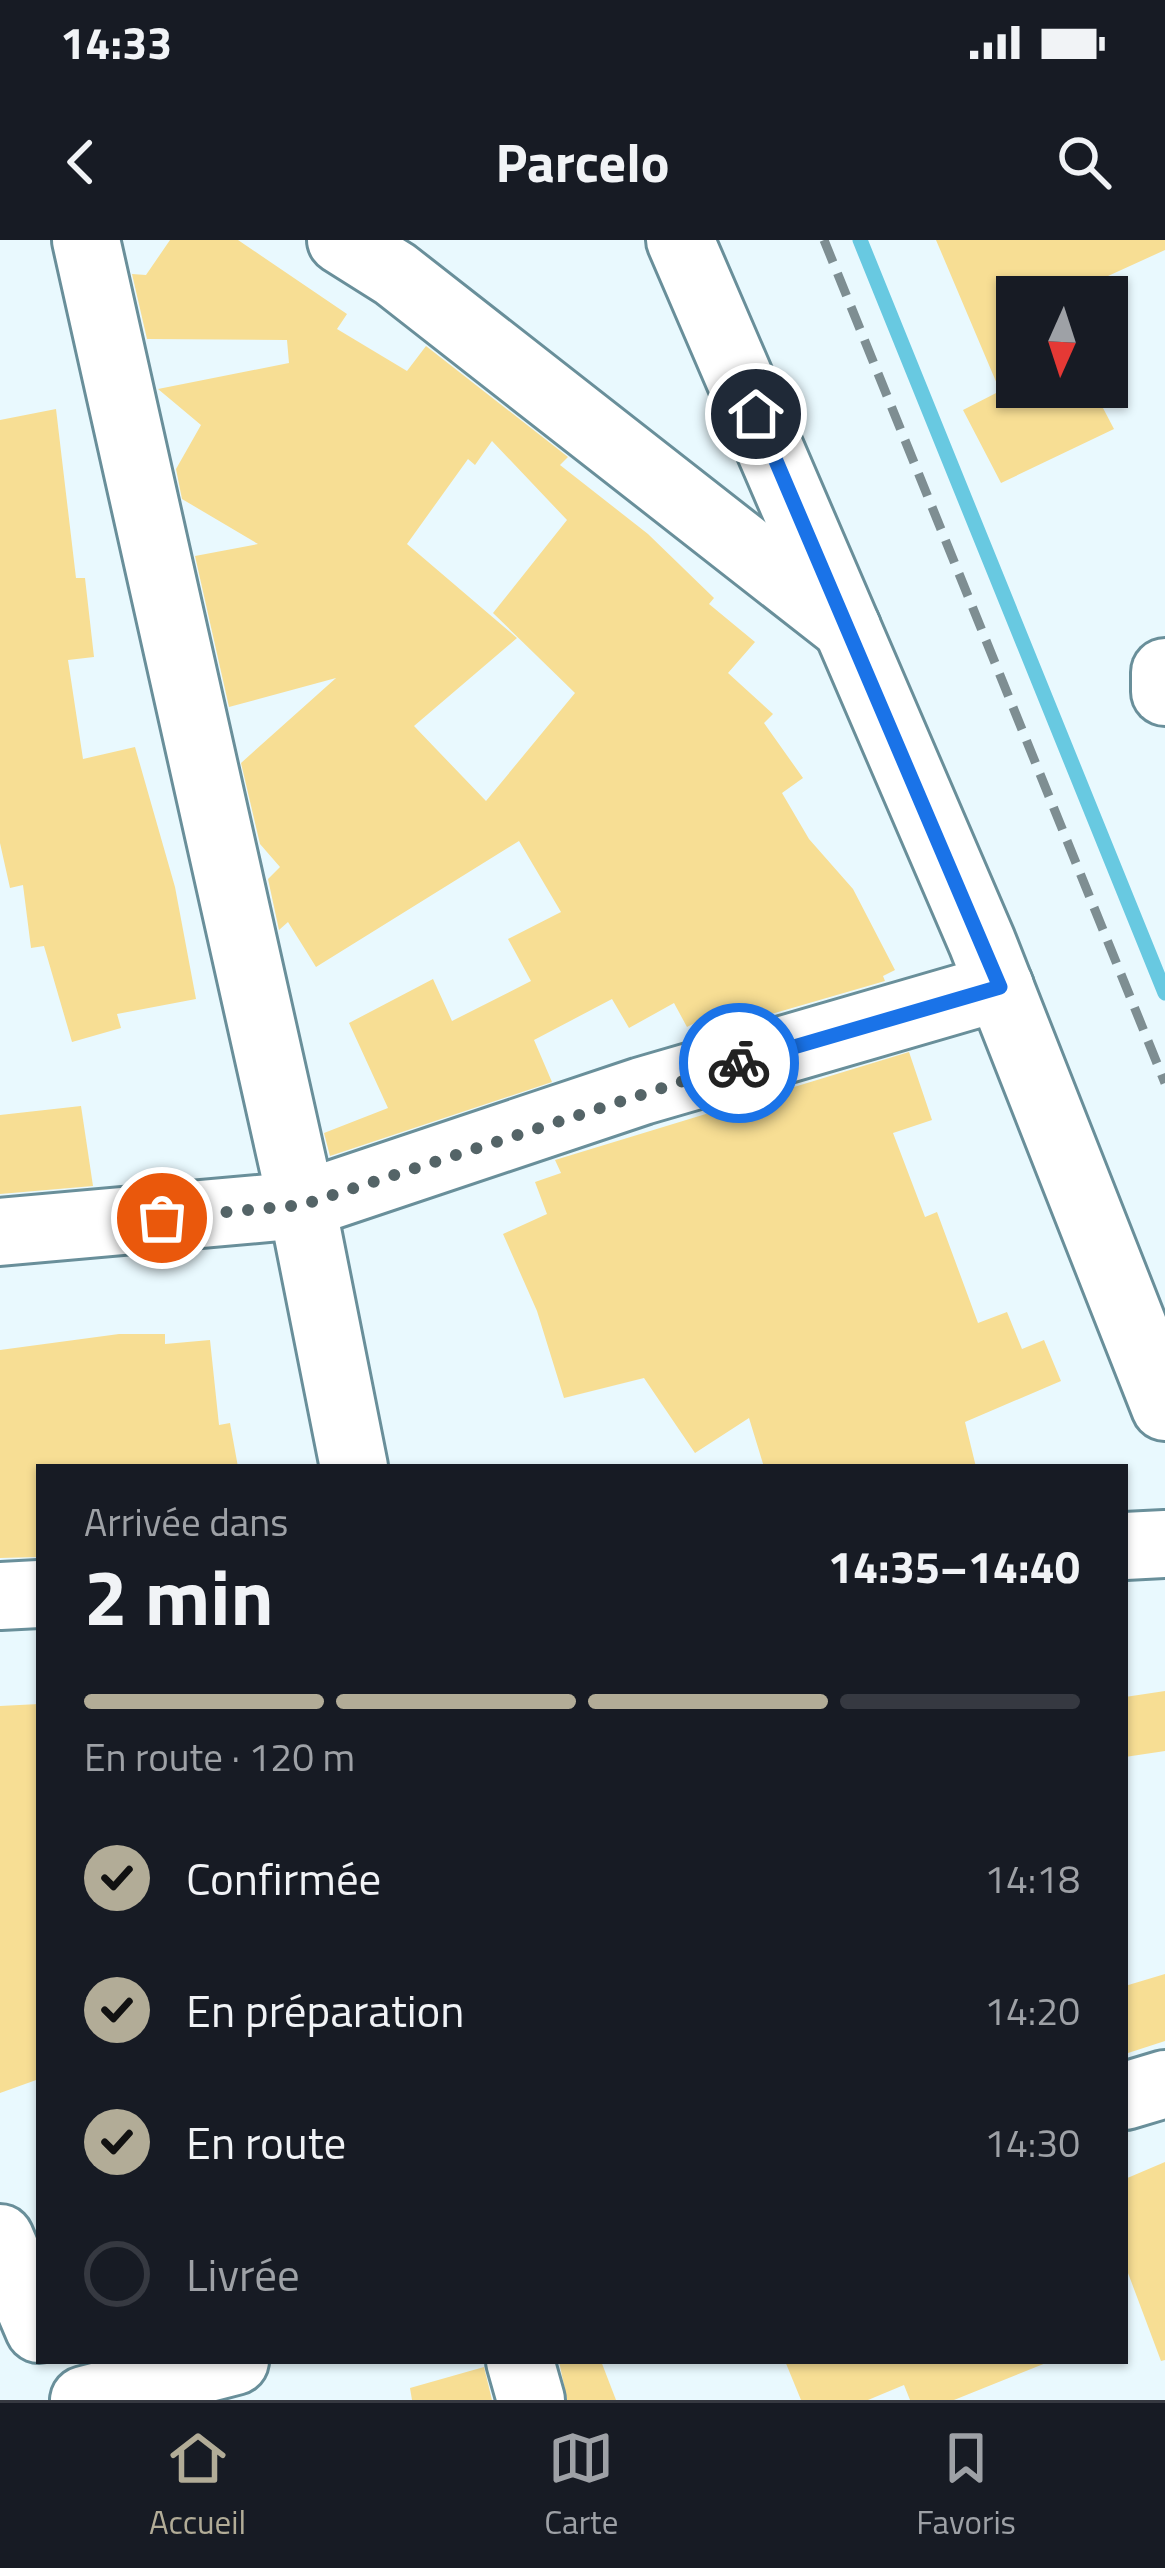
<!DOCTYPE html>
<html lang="fr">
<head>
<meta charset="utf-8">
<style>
	:root { --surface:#171b24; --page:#242831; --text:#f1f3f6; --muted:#9ea1a6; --line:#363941; --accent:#b2ac97 }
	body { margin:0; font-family:"Titillium Web",sans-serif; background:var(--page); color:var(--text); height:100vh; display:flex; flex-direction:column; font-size:45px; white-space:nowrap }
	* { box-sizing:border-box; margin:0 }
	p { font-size:39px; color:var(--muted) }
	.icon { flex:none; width:66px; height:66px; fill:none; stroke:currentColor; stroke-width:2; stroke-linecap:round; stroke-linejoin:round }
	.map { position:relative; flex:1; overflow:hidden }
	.side { position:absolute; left:36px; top:1224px; width:1092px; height:900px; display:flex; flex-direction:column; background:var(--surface); border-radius:0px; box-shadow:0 3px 9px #0004 }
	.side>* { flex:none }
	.needle { width:78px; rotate:183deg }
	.buttons { position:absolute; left:996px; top:36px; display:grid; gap:24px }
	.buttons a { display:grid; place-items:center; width:132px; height:132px; border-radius:0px; background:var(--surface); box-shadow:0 3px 9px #0004; font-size:60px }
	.pin { position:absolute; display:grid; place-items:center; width:102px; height:102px; color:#fff; margin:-51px; border:6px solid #fff; border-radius:50%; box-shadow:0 3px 12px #0007 }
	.courier { position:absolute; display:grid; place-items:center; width:120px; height:120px; margin:-60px; border:9px solid #1a73e8; border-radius:50%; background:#fff; color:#222; box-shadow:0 3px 15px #0007 }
	.overview em { font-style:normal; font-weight:700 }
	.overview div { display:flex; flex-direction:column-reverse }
	.overview { display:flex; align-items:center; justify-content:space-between; height:204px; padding:0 48px }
	h1 { font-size:78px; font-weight:700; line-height:90px }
	.bar { display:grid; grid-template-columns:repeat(4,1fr); gap:18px 12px; align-content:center; height:144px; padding:0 48px }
	.bar i { height:15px; border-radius:9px; background:var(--line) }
	.bar .current { background:var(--accent) }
	.bar p { grid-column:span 4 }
	ol { padding:0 48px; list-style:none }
	li { display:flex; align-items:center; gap:36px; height:132px }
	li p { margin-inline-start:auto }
	li .icon { padding:12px; border-radius:50%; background:var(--accent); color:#111; stroke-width:4 }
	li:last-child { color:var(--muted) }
	li i { width:66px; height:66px; border:6px solid var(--line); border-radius:50% }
	.status { display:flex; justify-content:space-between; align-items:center; height:84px; padding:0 60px; background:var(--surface); direction:ltr }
	.status svg { height:33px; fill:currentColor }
	header { display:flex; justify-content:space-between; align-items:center; height:156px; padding:0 48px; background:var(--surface); font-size:54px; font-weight:700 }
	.menu { display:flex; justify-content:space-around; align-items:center; height:168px; border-top:3px solid var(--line); background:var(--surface); font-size:33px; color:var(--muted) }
	.menu a { display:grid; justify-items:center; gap:6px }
	.menu .current { color:var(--accent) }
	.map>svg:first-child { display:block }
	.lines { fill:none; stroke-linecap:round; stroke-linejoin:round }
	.stream { stroke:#68c9e1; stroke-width:15 }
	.building { fill:#f7de94; fill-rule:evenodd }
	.minor-casing { stroke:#698f9a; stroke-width:72 }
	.minor { stroke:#fff; stroke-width:66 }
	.rail { stroke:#7e8e92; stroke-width:9; stroke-dasharray:24 12; stroke-linecap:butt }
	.done { stroke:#546467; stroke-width:12; stroke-dasharray:0 21.6 }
	.route { stroke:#1a73e8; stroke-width:15 }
</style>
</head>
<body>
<div class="status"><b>14:33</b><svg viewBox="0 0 49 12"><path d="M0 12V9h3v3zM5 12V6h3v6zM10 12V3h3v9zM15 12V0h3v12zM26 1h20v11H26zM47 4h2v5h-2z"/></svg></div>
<header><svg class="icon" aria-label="back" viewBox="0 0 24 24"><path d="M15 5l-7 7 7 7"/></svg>Parcelo<svg class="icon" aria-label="search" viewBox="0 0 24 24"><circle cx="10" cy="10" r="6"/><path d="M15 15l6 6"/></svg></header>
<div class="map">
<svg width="1165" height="2160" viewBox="0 0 1165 2160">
	<rect width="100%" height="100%" fill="#e9f9fe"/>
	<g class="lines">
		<path class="stream" d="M 860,0 L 1165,753"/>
	</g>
	<g class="building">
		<path d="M 170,0 L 238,0 L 347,74 L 337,89 L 407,131 L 426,106 L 568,217 L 560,225 L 648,294 L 714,358 L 709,364 L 755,402 L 728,433 L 773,474 L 764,483 L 803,538 L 782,553 L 809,599 L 853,649 L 895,730 L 883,736 L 885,741 L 730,786 L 721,769 L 687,787 L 674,763 L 629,788 L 612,759 L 534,800 L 552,842 L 330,916 L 324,893 L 388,868 L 349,783 L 433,739 L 452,781 L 531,741 L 508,699 L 561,672 L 519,601 L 316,727 L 288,682 L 279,690 L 268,639 L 280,627 L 260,604 L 241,523 L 336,438 L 229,467 L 195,316 L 258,304 L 182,259 L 176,229 L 201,185 L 158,149 L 289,123 L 287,100 L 147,99 L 132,34 L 146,35 ZM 492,201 L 567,280 L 493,373 L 575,453 L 486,561 L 414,486 L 517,398 L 407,304 L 468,219 L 475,225 Z"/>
		<path d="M 936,0 L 1165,0 L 1165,10 L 1062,57 L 1017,57 L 1017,147 L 1092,147 L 1114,189 L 1001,243 L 963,170 L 1000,151 Z"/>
		<path d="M 56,169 L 76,338 L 85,338 L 94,417 L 68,420 L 83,519 L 135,507 L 175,647 L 196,759 L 117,774 L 121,788 L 72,802 L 44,706 L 31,708 L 23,645 L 10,648 L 0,603 L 0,180 Z"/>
		<path d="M 909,812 L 932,880 L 893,893 L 925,977 L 937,972 L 978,1083 L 1007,1072 L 1022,1109 L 1044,1100 L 1061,1141 L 965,1182 L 976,1227 L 764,1227 L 749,1178 L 695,1213 L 644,1138 L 564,1158 L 537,1071 L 503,994 L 547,974 L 535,942 L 561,933 L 555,920 Z"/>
		<path d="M 81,866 L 93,946 L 0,954 L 0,875 Z"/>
		<path d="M 119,1094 L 165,1094 L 165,1104 L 210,1100 L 219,1185 L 230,1183 L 238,1227 L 39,1227 L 39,1317 L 0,1318 L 0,1110 Z"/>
		<path d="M 1165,1451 L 1165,1511 L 1125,1517 L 1125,1457 Z"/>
		<path d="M 39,1464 L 39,1839 L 0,1853 L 0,1466 Z"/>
		<path d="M 1165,1734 L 1165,1801 L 1125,1814 L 1125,1746 Z"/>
		<path d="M 1165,1922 L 1165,2120 L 1161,2121 L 1125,2025 L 1125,1939 Z"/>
		<path d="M 559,2121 L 601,2121 L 616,2160 L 567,2160 Z"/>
		<path d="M 785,2121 L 1045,2121 L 1046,2123 L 954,2160 L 910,2160 L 904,2145 L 868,2160 L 801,2160 Z"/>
		<path d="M 484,2127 L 492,2160 L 412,2160 L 410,2148 Z"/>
	</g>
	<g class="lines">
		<defs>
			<g id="minor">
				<path d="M 86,0 L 302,965 L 354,1227"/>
				<path d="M 341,0 L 395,34 L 847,388"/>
				<path d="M 680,0 L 982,702 L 1165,1167"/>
				<path d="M 1165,432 L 1165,452"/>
				<path d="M 0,992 L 302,965 L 642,851 L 1000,747"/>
				<path d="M 1125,1306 L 1165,1304"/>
				<path d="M 0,1356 L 39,1354"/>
				<path d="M 1125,1856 L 1165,1844"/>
				<path d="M 0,1998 L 39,2089"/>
				<path d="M 520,2121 L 531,2160"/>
				<path d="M 84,2160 L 235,2121"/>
			</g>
		</defs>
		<use href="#minor" class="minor-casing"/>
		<use href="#minor" class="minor"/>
		<path class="rail" d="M 824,0 L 1165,843"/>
	</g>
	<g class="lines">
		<path class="done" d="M 162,978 L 302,965 L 739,823"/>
		<path class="route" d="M 739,823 L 1000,747 L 756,174"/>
	</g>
</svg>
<div class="buttons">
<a><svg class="needle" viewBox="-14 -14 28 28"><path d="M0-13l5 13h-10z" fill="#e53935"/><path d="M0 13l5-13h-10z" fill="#9ea1a6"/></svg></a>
</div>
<div class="pin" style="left:162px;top:978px;background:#ea580c"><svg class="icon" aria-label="bag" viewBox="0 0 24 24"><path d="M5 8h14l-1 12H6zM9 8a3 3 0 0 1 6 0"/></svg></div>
<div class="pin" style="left:756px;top:174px;background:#1f2937"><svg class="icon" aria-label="home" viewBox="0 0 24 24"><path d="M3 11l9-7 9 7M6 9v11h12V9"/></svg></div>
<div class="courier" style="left:739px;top:823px"><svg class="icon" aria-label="bike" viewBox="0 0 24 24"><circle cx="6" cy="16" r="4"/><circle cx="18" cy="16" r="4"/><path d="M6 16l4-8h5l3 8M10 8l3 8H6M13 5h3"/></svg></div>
<section class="side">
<div class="overview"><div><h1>2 min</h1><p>Arrivée dans</p></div><em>14:35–14:40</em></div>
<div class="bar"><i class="current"></i><i class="current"></i><i class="current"></i><i></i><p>En route · 120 m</p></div>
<ol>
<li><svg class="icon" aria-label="check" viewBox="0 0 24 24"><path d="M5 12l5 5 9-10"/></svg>Confirmée<p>14:18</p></li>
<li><svg class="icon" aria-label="check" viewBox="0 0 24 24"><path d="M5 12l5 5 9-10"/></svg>En préparation<p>14:20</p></li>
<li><svg class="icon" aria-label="check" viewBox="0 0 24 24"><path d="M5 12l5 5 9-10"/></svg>En route<p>14:30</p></li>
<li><i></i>Livrée</li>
</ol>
</section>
</div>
<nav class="menu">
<a class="current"><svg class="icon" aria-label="home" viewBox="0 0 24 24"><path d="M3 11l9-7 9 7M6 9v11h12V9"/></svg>Accueil</a>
<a><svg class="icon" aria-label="map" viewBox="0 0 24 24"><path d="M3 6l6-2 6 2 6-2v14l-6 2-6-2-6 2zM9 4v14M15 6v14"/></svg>Carte</a>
<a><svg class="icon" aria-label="saved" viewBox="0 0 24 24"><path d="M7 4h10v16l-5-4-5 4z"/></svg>Favoris</a>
</nav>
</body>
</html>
